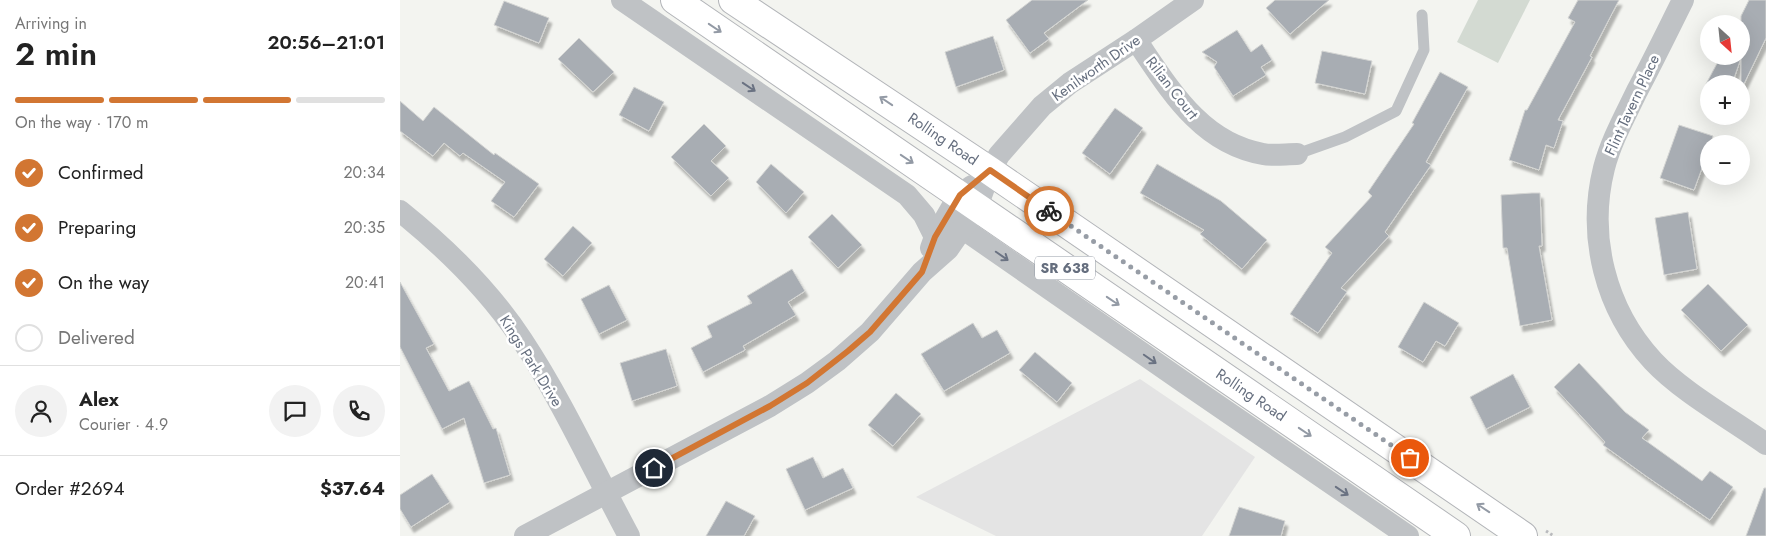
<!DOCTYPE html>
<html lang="en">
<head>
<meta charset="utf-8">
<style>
	:root { --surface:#fff; --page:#f2f2f2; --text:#222; --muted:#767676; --line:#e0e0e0; --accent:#d27632 }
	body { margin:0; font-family:Jost,sans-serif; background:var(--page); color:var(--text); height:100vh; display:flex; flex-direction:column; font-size:19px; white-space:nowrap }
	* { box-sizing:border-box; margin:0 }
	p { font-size:16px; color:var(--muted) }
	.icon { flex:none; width:28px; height:28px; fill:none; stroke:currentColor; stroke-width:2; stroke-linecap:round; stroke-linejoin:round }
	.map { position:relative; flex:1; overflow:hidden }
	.panel { display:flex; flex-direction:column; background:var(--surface); width:400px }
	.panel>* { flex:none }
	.needle { width:32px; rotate:153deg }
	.fabs { position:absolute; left:1300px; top:15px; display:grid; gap:10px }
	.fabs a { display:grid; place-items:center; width:50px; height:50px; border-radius:50%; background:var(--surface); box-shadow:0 5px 20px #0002; font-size:25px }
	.pin { position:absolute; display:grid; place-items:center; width:42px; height:42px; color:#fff; margin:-21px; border:2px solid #fff; border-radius:50%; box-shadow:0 1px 5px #0007 }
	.courier { position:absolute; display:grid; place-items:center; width:50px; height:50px; margin:-25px; border:4px solid #d27632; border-radius:50%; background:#fff; color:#222; box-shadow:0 1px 6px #0007 }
	.headline em { font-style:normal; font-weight:600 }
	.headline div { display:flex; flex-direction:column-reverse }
	.headline { display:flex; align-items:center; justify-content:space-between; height:85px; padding:0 15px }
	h1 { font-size:32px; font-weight:600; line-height:38px }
	.bar { display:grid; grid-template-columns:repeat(4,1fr); gap:8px 5px; align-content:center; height:60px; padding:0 15px }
	.bar i { height:6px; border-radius:4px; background:var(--line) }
	.bar .on { background:var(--accent) }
	.bar p { grid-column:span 4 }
	.line { display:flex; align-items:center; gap:12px; padding:0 15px; border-top:1px solid var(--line) }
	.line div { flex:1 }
	.round { display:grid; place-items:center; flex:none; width:52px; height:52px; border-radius:26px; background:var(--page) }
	ol { padding:0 15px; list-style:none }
	li { display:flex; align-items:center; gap:15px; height:55px }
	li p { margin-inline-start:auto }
	li .icon { padding:5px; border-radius:50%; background:var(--accent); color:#fff; stroke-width:4 }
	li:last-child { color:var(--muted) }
	li i { width:28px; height:28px; border:2px solid var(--line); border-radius:50% }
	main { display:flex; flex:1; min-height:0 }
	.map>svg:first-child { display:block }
	.built { fill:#e4e4e4 }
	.green { fill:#d3dad2 }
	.building { fill:#a8adb3; stroke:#d4d5d3; filter:url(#shadow) }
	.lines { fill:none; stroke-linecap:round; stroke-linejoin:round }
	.primary-casing { stroke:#b3b5b9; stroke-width:30 }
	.path { stroke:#b9babd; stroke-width:3; stroke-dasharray:2.5 2.5; stroke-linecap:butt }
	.service { stroke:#bfc2c5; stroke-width:11 }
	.minor { stroke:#bfc2c5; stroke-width:22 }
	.primary { stroke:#fff; stroke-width:28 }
	.oneway { stroke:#939aa5 }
	.oneway2 { stroke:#6a7282 }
	.done { stroke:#979da6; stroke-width:5; stroke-dasharray:0 9 }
	.route { stroke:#d27632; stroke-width:6 }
	.labels { text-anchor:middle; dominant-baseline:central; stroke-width:5; stroke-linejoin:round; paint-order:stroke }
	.shield { fill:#fff; stroke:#939aa5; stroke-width:1 }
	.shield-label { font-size:14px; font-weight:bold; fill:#656e7e }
	.street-label { font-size:15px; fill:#656e7e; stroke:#fff }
</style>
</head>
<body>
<main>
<section class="panel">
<div class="headline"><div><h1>2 min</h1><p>Arriving in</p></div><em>20:56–21:01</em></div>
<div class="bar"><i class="on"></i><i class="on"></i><i class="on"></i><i></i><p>On the way · 170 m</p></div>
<ol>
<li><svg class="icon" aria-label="check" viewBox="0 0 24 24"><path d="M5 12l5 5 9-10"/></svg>Confirmed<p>20:34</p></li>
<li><svg class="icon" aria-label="check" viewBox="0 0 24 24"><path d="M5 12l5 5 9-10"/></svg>Preparing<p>20:35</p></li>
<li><svg class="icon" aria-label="check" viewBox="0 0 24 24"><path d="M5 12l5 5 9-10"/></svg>On the way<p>20:41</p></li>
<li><i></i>Delivered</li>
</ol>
<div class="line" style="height:90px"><a class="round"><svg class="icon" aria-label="person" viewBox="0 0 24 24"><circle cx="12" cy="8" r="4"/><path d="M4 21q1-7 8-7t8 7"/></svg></a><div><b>Alex</b><p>Courier · 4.9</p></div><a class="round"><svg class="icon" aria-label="chat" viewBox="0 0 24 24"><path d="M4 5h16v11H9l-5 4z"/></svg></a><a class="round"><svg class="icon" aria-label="phone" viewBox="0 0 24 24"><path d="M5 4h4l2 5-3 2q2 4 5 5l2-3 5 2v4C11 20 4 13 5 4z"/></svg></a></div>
<div class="line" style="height:65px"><div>Order #2694</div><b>$37.64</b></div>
</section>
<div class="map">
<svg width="1366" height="536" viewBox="0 0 1366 536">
	<defs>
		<filter id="shadow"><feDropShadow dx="3" dy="5.5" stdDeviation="1" flood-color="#0004"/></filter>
	</defs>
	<rect width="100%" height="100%" fill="#f3f4f0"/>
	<path class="built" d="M 740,379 L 855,457 L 802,536 L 596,536 L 516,497 Z"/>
	<path class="green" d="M 1078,0 L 1130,0 L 1098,63 L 1057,42 Z"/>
	<g class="building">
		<path d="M 632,0 L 688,0 L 644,33 L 649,39 L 630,53 L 606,20 Z"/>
		<path d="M 875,0 L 929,0 L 890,34 L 866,8 Z"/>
		<path d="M 1178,0 L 1219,0 L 1190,56 L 1192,57 L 1158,120 L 1163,121 L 1154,148 L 1146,145 L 1139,170 L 1109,160 L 1125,110 L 1127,110 L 1175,22 L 1168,18 Z"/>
		<path d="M 1349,0 L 1366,0 L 1366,38 L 1341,90 L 1341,58 L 1332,84 L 1306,84 L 1321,56 L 1341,56 L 1341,16 Z"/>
		<path d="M 104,1 L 149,18 L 139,43 L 94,25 Z"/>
		<path d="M 837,30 L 851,52 L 862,44 L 872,60 L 861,67 L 866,75 L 833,96 L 814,67 L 817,62 L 802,52 Z"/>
		<path d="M 593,36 L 604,70 L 556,87 L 545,52 Z"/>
		<path d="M 179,38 L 214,72 L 193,92 L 158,59 Z"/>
		<path d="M 922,51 L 972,61 L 965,94 L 915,83 Z"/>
		<path d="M 1040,72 L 1068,87 L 1026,162 L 1031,165 L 985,232 L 989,236 L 941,288 L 947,292 L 918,333 L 890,314 L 932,253 L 925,247 L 972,196 L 968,192 L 1014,124 L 1012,123 Z"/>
		<path d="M 234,87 L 264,102 L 249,131 L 219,115 Z"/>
		<path d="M 0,101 L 23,121 L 34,107 L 94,155 L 95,153 L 139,184 L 114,217 L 91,201 L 105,182 L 63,153 L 60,156 L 44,143 L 33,156 L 0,131 Z"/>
		<path d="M 715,108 L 743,128 L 710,174 L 682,153 Z"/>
		<path d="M 304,124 L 326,146 L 311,161 L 329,178 L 311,196 L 271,157 Z"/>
		<path d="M 1279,125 L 1313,136 L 1311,144 L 1309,144 L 1309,149 L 1294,190 L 1260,178 Z"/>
		<path d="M 371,164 L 404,192 L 386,213 L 356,182 Z"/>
		<path d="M 757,164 L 821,201 L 867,240 L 842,269 L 800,234 L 804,230 L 740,193 Z"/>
		<path d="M 1132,193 L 1140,193 L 1142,246 L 1139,246 L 1152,320 L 1120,326 L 1107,248 L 1103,248 L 1101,195 Z"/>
		<path d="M 1288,212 L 1297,269 L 1264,275 L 1255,218 Z"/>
		<path d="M 432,214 L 462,245 L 438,268 L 408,237 Z"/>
		<path d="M 173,226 L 192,243 L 163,276 L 144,259 Z"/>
		<path d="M 392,269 L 405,291 L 388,302 L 396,315 L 343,346 L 345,350 L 303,372 L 291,348 L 312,337 L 307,326 L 352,303 L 347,296 Z"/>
		<path d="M 0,282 L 34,344 L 26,348 L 49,391 L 69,381 L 93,429 L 96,428 L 110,475 L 84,483 L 64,418 L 42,429 L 0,347 Z"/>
		<path d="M 1308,284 L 1348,325 L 1321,351 L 1281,310 Z"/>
		<path d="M 209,285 L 227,320 L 199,334 L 181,299 Z"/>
		<path d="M 1024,302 L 1059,323 L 1045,346 L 1036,341 L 1023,362 L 998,347 Z"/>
		<path d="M 573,323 L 582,338 L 597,330 L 610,353 L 544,391 L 521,354 Z"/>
		<path d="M 266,349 L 277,386 L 232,401 L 220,363 Z"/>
		<path d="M 635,352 L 672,383 L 657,402 L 619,370 Z"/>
		<path d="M 1179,363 L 1225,412 L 1249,430 L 1242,438 L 1302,481 L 1310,471 L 1333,487 L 1310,520 L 1246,476 L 1203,445 L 1205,442 L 1154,387 Z"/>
		<path d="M 1113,374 L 1130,407 L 1086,429 L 1070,397 Z"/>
		<path d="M 496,393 L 521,414 L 493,446 L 468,425 Z"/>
		<path d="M 413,457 L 423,478 L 443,468 L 453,488 L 405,510 L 386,469 Z"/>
		<path d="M 32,474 L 50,502 L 11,527 L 0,509 L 0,495 Z"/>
		<path d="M 1364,488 L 1366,488 L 1366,536 L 1346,536 Z"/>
		<path d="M 326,501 L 355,516 L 344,536 L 306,536 Z"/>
		<path d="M 839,507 L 885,521 L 881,536 L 829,536 Z"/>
	</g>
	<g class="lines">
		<defs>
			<g id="primary">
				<path d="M 275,0 L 1056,536"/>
				<path d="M 333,0 L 590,171 L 1123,536"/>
			</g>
		</defs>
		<use href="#primary" class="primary-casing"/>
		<path class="path" d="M 1146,531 L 1154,536"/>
		<path class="service" d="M 897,154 L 945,137 L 996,111 L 1024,50 L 1022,15"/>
		<g class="minor">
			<path d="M 222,0 L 507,195 L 524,215 L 535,237"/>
			<path d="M 1283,0 C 1268,30 1253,61 1237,91 C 1225,116 1211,141 1204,168 C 1187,236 1205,309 1253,361 C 1282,392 1331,419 1366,444"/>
			<path d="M 736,40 C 769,88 800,143 863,154 C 873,156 886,154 897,154"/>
			<path d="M 0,211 C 46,248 89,290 122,340 C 163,402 194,471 229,536"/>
			<path d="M 562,228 L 785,383 L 1008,536"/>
			<path d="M 531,248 L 535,237 L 559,195 L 572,186"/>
			<path d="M 125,536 L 370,406 L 407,383 L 437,361 L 470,332 L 522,272 L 548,249 L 577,207 L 590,171 L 599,155 L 642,106 L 670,83 L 736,40 L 793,0"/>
		</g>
		<use href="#primary" class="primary"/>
	</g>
	<defs><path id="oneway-shaft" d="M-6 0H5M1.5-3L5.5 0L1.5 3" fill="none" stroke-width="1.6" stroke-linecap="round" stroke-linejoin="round" transform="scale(1.25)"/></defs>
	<g class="oneway">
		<use href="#oneway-shaft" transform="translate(315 28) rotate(34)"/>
		<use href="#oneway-shaft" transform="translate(486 101) rotate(-146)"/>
		<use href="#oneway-shaft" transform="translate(507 159) rotate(34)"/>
		<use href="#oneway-shaft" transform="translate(713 301) rotate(34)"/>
		<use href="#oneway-shaft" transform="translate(905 432) rotate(34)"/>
		<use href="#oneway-shaft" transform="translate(1083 508) rotate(-146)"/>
	</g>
	<g class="oneway2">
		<use href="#oneway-shaft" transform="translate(349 87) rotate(34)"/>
		<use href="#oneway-shaft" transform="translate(602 256) rotate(35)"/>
		<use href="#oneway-shaft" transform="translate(750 359) rotate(35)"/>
		<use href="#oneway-shaft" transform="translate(942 491) rotate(34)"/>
	</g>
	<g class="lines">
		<path class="done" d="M 649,211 L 1010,458"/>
		<path class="route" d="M 254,468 L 370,406 L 407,383 L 448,351 L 470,332 L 522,272 L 535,237 L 560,195 L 590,170 L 649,211"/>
	</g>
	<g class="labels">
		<rect class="shield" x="635" y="256.5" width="60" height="23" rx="4"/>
		<g class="shield-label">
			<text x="665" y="268">SR 638</text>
		</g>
		<g class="street-label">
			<text transform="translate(696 68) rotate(-35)">Kenilworth Drive</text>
			<text transform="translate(772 88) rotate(52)">Rilian Court</text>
			<text transform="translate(1232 105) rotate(-65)">Flint Tavern Place</text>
			<text transform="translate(543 139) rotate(34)">Rolling Road</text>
			<text transform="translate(131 361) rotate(58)">Kings Park Drive</text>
			<text transform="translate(851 395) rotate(34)">Rolling Road</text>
		</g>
	</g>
</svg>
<div class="fabs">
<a><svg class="needle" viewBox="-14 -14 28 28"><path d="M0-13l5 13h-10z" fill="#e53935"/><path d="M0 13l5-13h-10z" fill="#767676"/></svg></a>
<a>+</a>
<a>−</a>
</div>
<div class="pin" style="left:1010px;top:458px;background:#ea580c"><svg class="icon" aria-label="bag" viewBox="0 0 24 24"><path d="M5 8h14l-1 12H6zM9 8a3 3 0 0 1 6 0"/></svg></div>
<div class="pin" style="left:254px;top:468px;background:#1f2937"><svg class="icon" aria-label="home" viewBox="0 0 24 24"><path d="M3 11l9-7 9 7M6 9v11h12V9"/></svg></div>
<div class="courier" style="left:649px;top:211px"><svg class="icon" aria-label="bike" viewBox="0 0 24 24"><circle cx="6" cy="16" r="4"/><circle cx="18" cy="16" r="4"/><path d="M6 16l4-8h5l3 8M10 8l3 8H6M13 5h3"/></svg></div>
</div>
</main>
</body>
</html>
